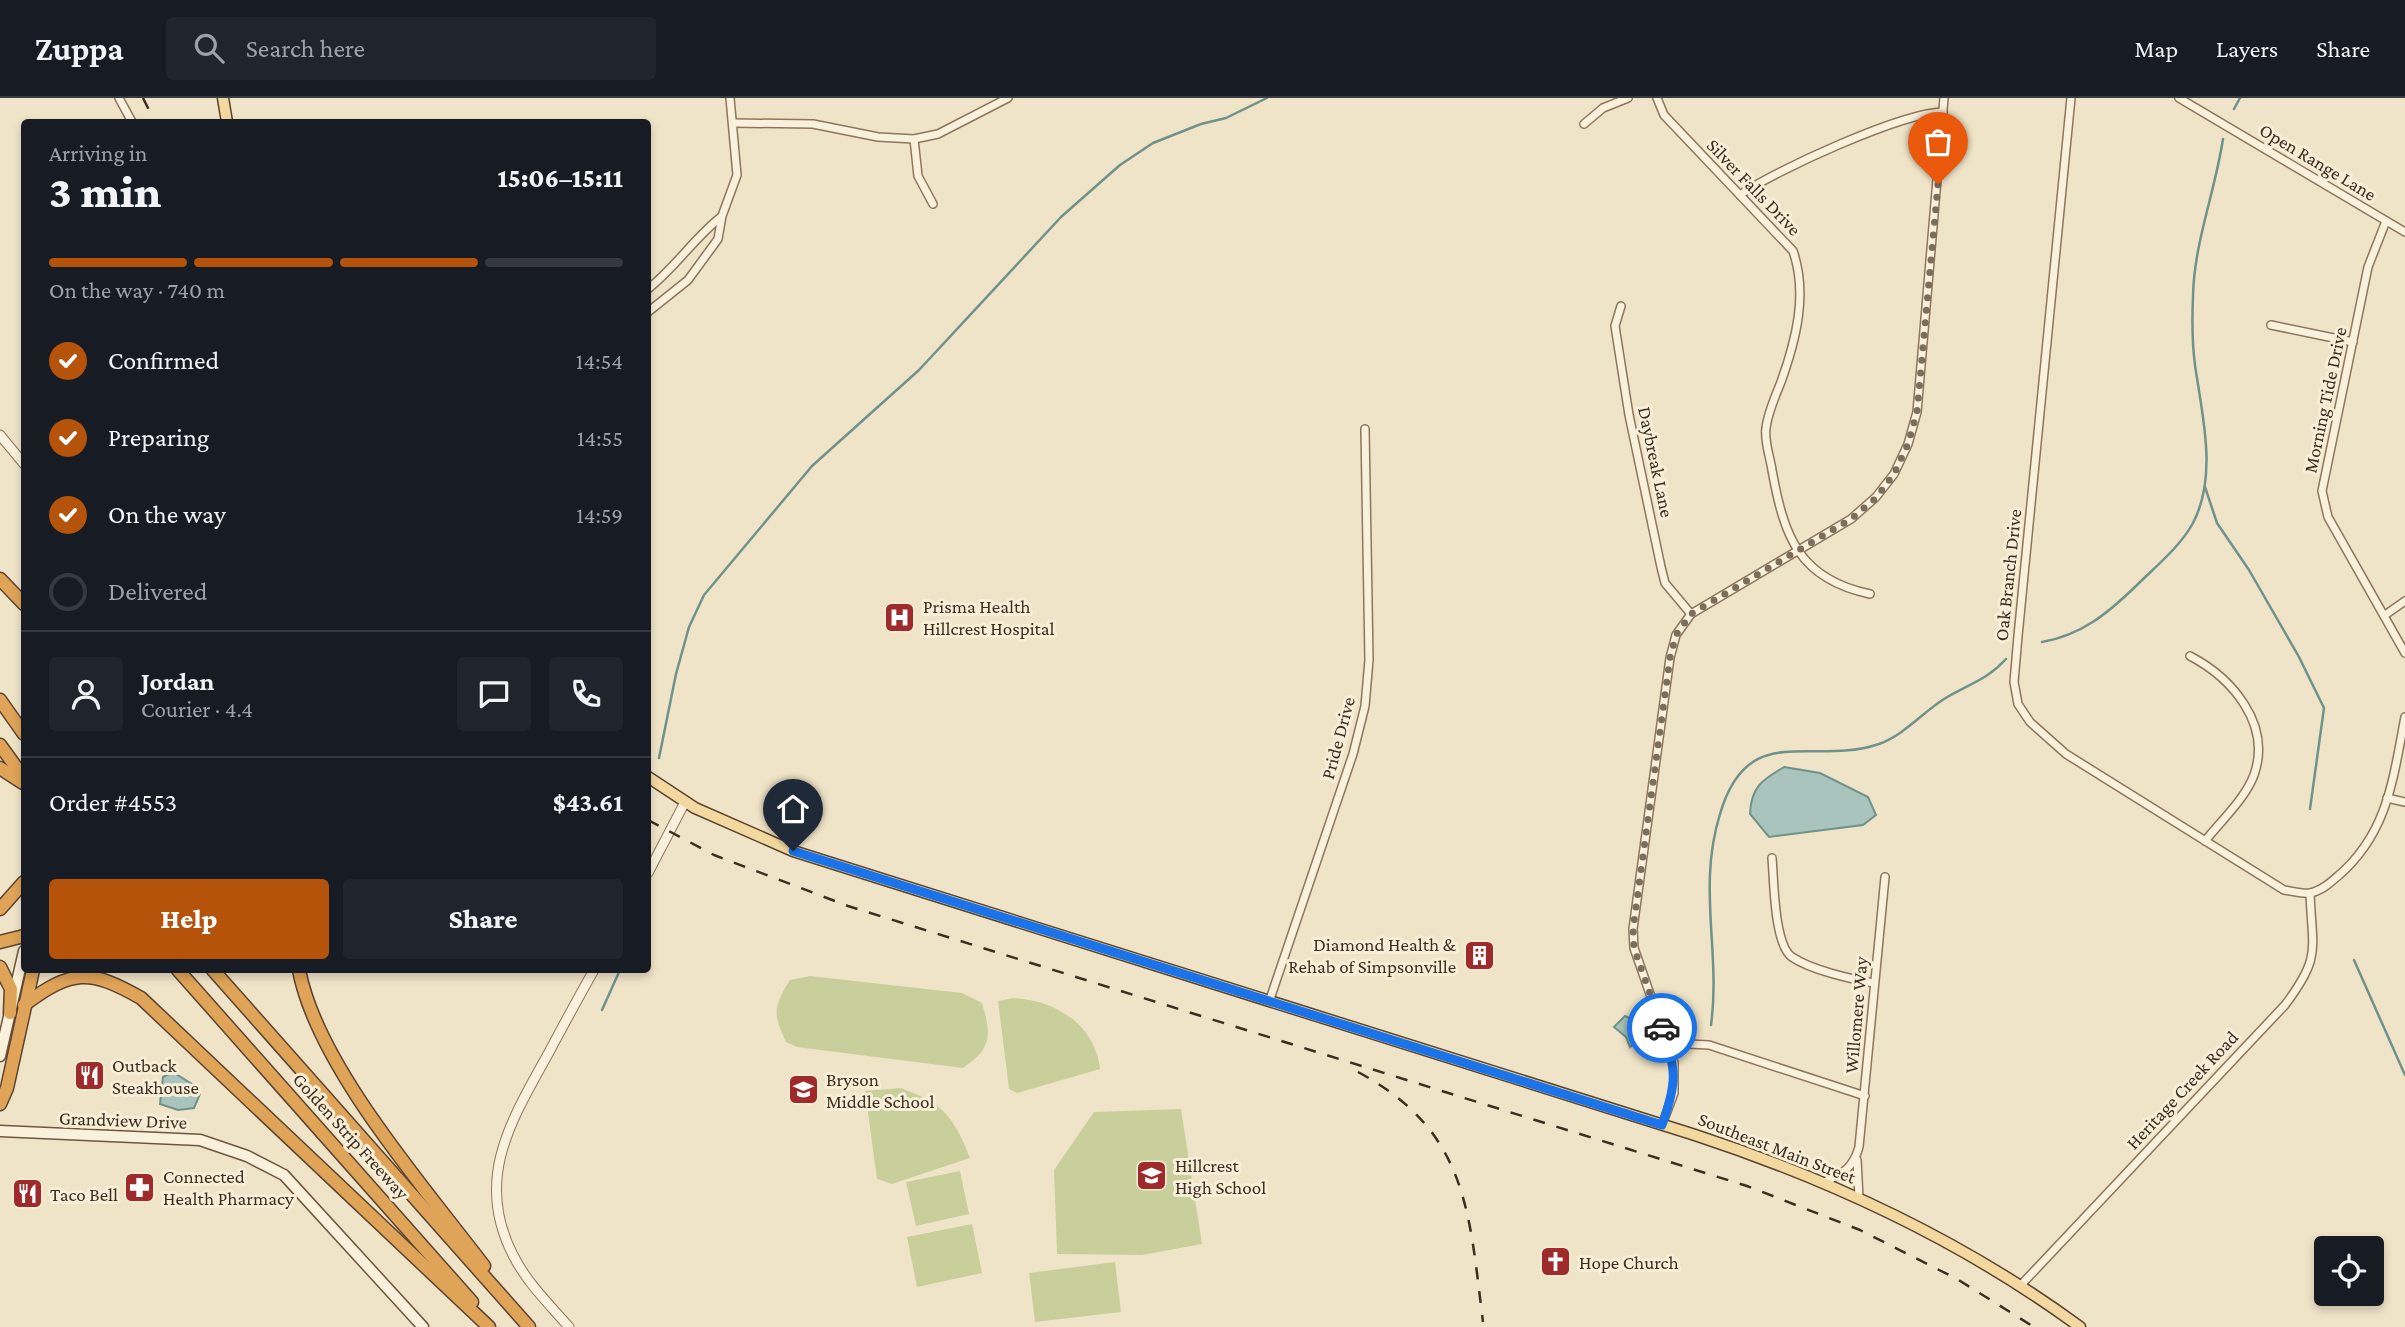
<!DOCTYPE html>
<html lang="en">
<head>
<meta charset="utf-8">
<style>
	:root { --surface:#171b24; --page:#20242c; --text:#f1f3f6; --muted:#9ea1a6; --line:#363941; --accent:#b45309 }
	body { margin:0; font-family:"Crimson Pro",serif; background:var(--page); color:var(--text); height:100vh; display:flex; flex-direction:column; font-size:26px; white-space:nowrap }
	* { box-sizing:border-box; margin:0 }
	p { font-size:23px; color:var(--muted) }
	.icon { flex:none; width:38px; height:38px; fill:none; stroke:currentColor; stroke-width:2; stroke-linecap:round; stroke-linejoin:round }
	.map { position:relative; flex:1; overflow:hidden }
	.drawer { position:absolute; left:21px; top:21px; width:630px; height:854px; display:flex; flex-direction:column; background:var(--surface); border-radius:7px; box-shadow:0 4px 10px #0003 }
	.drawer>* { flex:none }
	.controls { position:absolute; left:2314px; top:1138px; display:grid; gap:14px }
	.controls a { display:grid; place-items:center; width:70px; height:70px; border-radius:7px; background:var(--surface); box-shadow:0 4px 10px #0003; font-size:35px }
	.pin { position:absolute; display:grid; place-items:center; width:60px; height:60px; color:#fff; margin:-72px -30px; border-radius:50% 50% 50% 0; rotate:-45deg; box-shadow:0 0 7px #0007 }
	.pin .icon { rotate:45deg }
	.courier { position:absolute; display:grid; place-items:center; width:70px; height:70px; margin:-35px; border:5px solid #1a73e8; border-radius:50%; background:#fff; color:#222; box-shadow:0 2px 9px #0007 }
	.head em { font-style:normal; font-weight:800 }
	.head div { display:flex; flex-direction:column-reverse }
	.head { display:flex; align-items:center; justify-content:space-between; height:119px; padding:0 28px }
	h1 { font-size:46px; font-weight:800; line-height:52px }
	.bar { display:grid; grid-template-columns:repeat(4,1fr); gap:10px 7px; align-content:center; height:84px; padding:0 28px }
	.bar i { height:9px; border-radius:5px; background:var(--line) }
	.bar .current { background:var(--accent) }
	.bar p { grid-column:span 4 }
	.line { display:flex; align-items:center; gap:18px; padding:0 28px; border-top:2px solid var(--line) }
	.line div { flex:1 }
	.round { display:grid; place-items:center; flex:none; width:74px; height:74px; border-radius:7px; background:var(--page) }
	ol { padding:0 28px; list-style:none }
	li { display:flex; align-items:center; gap:21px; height:77px }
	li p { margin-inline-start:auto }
	li .icon { padding:7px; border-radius:50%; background:var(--accent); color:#fff; stroke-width:4 }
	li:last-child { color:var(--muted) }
	li i { width:38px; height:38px; border:4px solid var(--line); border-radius:50% }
	.button { display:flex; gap:14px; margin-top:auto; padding:14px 28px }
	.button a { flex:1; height:80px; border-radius:7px; background:var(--accent); color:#fff; font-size:28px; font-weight:800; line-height:80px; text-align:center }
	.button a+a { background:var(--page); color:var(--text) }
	header { display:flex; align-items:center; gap:42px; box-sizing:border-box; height:98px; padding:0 35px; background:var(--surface); border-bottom:2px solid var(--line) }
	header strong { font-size:33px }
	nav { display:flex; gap:38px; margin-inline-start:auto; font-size:24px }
	.search { width:490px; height:63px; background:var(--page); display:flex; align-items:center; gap:18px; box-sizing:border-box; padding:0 24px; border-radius:7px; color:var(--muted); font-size:26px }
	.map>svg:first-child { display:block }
	.green { fill:#c9cf9b }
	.water { fill:#a9c4bc; stroke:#6f938a; stroke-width:2 }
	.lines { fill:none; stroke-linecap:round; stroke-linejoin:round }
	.stream { stroke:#6f938a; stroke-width:2.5 }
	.minor-casing { stroke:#8d765c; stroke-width:10 }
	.tertiary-casing { stroke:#8d765c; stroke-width:11 }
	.secondary-casing { stroke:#6f573f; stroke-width:13 }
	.primary-casing { stroke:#5b4430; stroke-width:13 }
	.motorway-casing { stroke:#5b4430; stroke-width:15 }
	.minor { stroke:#faf1dc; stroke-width:7 }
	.tertiary { stroke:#faf1dc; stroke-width:9 }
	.secondary { stroke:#faf1dc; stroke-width:10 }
	.primary { stroke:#f3d9a0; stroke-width:10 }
	.motorway { stroke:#e0a458; stroke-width:12 }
	.rail { stroke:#3d2e20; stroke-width:2.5; stroke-dasharray:12 12; stroke-linecap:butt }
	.done { stroke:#7c6e5b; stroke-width:7; stroke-dasharray:0 12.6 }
	.route { stroke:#1a73e8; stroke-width:9 }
	.labels { text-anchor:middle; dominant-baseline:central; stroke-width:6; stroke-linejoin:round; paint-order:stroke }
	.street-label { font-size:19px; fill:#3d2e20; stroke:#f7eed8 }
	.poi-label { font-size:19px; fill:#3d2e20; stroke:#f7eed8; text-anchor:start }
</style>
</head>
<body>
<header>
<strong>Zuppa</strong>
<div class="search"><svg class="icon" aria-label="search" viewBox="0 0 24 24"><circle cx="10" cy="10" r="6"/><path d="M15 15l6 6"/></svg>Search here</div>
<nav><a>Map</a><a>Layers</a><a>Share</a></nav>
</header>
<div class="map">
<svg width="2405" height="1229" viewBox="0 0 2405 1229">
	<rect width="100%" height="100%" fill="#f0e4c8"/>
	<g class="green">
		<path d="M 810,878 L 962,895 L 982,905 C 991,936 993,950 963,970 L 797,949 L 786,944 C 773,916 773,909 790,882 Z"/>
		<path d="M 1013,900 C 1055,902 1095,926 1100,971 L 1017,995 L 1009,991 L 998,903 Z"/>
		<path d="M 901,990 C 944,1006 953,1018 970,1060 L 892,1086 L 877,1081 L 865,993 Z"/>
		<path d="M 1181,1011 L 1202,1146 L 1142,1157 L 1057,1156 L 1054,1072 L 1094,1014 Z"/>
		<path d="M 960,1073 L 969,1116 L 916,1128 L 906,1084 Z"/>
		<path d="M 972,1126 L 982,1175 L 917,1189 L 907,1139 Z"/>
		<path d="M 1115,1164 L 1121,1214 L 1035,1224 L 1029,1175 Z"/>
	</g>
	<g class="water">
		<path d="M 1784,669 L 1820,675 L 1868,699 L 1876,717 L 1863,727 L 1769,739 L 1750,716 C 1751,689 1762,682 1784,669 Z"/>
		<path d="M 1625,918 L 1636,923 L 1644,944 L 1637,943 L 1630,949 L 1626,939 L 1614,929 Z"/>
		<path d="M 173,974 L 198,990 L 200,996 L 194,1010 L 178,1012 L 160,1006 L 163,979 Z"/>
	</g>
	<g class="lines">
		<g class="stream">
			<path d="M 2234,11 L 2240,0"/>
			<path d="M 2205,389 L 2217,425 L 2249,472 L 2299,559 L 2324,610 L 2310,711"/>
			<path d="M 2042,544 C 2082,537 2108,515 2136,488 C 2155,469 2180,449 2193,425 C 2218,377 2202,317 2195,267 C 2192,245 2192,221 2193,198 C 2194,145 2215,94 2223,41"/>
			<path d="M 659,660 L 676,576 L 689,529 L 704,497 L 812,368 L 919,272 L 1061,119 L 1120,67 L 1153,45 L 1201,26 L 1226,20 L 1267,0"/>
			<path d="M 2354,862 L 2405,977"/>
			<path d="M 602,912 L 620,872"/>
			<path d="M 1711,927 C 1721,854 1697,790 1720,716 C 1748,621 1811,669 1879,646 C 1904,637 1922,615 1944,601 C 1968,586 1986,583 2006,561"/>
		</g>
		<defs>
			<g id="minor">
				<path d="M 119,0 L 132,24"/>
				<path d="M 1657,0 L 1664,17 L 1793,153 C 1808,196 1796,242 1781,284 C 1775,299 1768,314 1766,330 C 1764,343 1770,359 1772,372 C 1784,439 1799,481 1870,496"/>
				<path d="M 2071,0 L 2018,538 L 2014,584 L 2018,606 L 2030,624 L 2066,656 L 2284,792 C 2292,793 2302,796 2310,795 C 2321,793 2330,785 2338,778 C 2388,735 2393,681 2405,619"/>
				<path d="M 2179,0 L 2405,134"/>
				<path d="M 733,25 L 813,26 L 878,39 L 914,41 L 938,36 L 1008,0"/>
				<path d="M 1584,26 L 1603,10 L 1628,0"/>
				<path d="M 914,41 L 918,78 L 933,106"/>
				<path d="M 1740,97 C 1776,72 1901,15 1943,14"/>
				<path d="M 2386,123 L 2368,169 L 2322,393 L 2328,419 L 2405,555"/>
				<path d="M 648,191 C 676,169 694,140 721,119"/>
				<path d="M 1621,208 L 1615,228 L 1629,317 L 1661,469 L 1665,485 L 1691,516"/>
				<path d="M 648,214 L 688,182 L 718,141 L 722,118 L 737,77 L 730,0"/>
				<path d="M 2271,227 L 2353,244"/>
				<path d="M 2385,517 L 2405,503"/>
				<path d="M 2190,558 C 2232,580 2272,626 2254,677 C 2245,701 2220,724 2205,743"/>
				<path d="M 2387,700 L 2405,704"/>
				<path d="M 1772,760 C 1774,782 1774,847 1792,859 C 1811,872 1851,881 1874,885"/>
				<path d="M 1269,904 L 1353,656 L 1365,608 L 1369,562 L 1365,331"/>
				<path d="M 1670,953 L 1689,946 L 1709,947 L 1865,998"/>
				<path d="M 1662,1027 L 1674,995 L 1674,965 L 1634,850 L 1633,831 L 1670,560 L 1676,537 L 1691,516 L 1851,421 L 1876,399 L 1894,376 L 1908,346 L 1917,314 L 1944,0"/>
				<path d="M 1857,1062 L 1859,1100"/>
				<path d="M 1824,1084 C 1843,1076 1853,1070 1859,1049 L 1885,779"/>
				<path d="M 2020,1188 L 2285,907 C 2322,858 2312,852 2310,795"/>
			</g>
			<g id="tertiary">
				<path d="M 0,337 L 24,366"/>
				<path d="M 648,775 L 685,704"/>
				<path d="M 569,1229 C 549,1206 527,1185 513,1157 C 474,1081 511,1023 548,956 C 563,928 578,900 594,872"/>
			</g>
			<g id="secondary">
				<path d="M 0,958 L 24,853"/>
				<path d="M 0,1033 L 200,1042 L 247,1058 L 284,1077 L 423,1229"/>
			</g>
			<g id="primary">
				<path d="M 223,0 L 227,24"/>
				<path d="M 648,679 L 695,710 L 793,753 L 1695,1037 C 1832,1082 1963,1143 2080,1229"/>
			</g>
			<g id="motorway">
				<path d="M 0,481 L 24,506"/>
				<path d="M 0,602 L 24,636"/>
				<path d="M 0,647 L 24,680"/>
				<path d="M 0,670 L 23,685"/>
				<path d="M 0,811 L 24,784"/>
				<path d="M 0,844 L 24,838"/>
				<path d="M 0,869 L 11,891 L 10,915"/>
				<path d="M 178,872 L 472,1204"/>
				<path d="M 213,872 L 529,1229"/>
				<path d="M 299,872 C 317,967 424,1089 484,1168"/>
				<path d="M 24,907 C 72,871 90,871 141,900 L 489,1229"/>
				<path d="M 0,1006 L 7,990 L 33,872"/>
			</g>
		</defs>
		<use href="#minor" class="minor-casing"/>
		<use href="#tertiary" class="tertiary-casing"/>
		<use href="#secondary" class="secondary-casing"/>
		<use href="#primary" class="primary-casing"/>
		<use href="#motorway" class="motorway-casing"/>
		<use href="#minor" class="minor"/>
		<use href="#tertiary" class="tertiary"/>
		<use href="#secondary" class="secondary"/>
		<use href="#primary" class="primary"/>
		<use href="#motorway" class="motorway"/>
		<g class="rail">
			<path d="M 143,0 L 155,24"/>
			<path d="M 648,722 L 714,757 L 848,808 L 1747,1088 L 1860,1132 L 1957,1181 L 2034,1229"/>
			<path d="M 1358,974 C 1468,1033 1469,1114 1483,1224"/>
		</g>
	</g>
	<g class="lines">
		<path class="done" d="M 1662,930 L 1634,850 L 1633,831 L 1670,560 L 1676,537 L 1691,516 L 1851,421 L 1876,400 L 1894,376 L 1908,346 L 1917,314 L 1938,86"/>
		<path class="route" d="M 793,753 L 1662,1027 C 1677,985 1677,972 1662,930"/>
	</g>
	<defs>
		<symbol id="hospital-square" viewBox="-11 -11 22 22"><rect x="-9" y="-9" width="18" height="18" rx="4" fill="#9e2a2b" stroke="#f7eed8"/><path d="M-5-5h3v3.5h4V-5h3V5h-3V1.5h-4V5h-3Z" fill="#fff"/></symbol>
		<symbol id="building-square" viewBox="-11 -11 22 22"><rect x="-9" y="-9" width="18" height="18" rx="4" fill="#9e2a2b" stroke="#f7eed8"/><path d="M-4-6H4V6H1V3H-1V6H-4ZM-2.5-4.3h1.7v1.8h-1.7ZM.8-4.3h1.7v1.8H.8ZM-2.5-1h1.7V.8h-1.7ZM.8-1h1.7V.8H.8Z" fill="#fff"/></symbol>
		<symbol id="restaurant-square" viewBox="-11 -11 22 22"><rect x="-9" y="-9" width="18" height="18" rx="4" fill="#9e2a2b" stroke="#f7eed8"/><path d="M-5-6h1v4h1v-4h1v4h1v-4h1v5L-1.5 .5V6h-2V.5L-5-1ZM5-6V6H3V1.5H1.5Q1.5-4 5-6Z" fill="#fff"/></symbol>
		<symbol id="school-square" viewBox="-11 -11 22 22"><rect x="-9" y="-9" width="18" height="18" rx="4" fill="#9e2a2b" stroke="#f7eed8"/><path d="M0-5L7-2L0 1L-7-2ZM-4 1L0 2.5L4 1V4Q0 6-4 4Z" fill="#fff"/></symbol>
		<symbol id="pharmacy-square" viewBox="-11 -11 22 22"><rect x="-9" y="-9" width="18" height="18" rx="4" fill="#9e2a2b" stroke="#f7eed8"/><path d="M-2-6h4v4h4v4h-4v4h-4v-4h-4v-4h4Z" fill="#fff"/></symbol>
		<symbol id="church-square" viewBox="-11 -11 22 22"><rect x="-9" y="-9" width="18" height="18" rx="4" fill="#9e2a2b" stroke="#f7eed8"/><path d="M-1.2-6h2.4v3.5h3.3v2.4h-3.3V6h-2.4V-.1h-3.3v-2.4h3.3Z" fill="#fff"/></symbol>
	</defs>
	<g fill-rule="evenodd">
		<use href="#hospital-square" x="882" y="502" width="35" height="35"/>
		<use href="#building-square" x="1462" y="840" width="35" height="35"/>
		<use href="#restaurant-square" x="72" y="960" width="35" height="35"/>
		<use href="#school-square" x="786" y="974" width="35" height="35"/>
		<use href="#school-square" x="1134" y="1060" width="35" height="35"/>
		<use href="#pharmacy-square" x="122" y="1072" width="35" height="35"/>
		<use href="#restaurant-square" x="10" y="1078" width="35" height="35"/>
		<use href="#church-square" x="1538" y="1146" width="35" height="35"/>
	</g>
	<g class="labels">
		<g class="street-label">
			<text transform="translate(2318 64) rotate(31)">Open Range Lane</text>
			<text transform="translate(1754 89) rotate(46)">Silver Falls Drive</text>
			<text transform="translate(2325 302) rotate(-78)">Morning Tide Drive</text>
			<text transform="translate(1656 364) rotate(78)">Daybreak Lane</text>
			<text transform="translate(2008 477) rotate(-84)">Oak Branch Drive</text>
			<text transform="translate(1338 640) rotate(-75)">Pride Drive</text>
			<text transform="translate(1856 917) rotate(-85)">Willomere Way</text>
			<text transform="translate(2182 992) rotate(-47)">Heritage Creek Road</text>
			<text transform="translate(123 1022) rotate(2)">Grandview Drive</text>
			<text transform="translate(351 1038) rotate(48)">Golden Strip Freeway</text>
			<text transform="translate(1777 1050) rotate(21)">Southeast Main Street</text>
		</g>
		<g class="poi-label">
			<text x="923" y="508">Prisma Health<tspan x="923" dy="22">Hillcrest Hospital</tspan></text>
			<text x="1456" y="846" text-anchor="end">Diamond Health &amp;<tspan x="1456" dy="22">Rehab of Simpsonville</tspan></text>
			<text x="112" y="967">Outback<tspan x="112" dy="22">Steakhouse</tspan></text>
			<text x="826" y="981">Bryson<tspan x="826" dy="22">Middle School</tspan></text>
			<text x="1175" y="1067">Hillcrest<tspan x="1175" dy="22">High School</tspan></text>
			<text x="163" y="1078">Connected<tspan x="163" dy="22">Health Pharmacy</tspan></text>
			<text x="50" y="1096">Taco Bell</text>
			<text x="1579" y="1164">Hope Church</text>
		</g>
	</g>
</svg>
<div class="controls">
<a><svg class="icon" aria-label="locate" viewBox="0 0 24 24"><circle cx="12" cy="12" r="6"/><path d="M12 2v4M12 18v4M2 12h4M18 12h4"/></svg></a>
</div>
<div class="pin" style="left:1938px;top:86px;background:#ea580c"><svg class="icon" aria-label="bag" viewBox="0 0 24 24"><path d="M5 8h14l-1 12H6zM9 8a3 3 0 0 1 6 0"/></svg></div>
<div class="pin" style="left:793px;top:753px;background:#1f2937"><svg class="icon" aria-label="home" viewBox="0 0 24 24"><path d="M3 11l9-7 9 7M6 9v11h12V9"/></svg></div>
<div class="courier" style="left:1662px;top:930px"><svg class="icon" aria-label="car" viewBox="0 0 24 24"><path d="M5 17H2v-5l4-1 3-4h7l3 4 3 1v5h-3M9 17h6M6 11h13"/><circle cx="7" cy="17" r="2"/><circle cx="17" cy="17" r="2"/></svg></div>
<section class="drawer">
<div class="head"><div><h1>3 min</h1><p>Arriving in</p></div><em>15:06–15:11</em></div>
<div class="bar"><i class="current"></i><i class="current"></i><i class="current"></i><i></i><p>On the way · 740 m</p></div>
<ol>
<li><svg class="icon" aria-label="check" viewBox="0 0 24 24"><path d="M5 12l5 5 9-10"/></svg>Confirmed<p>14:54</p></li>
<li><svg class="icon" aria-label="check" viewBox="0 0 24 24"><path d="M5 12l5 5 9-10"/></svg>Preparing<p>14:55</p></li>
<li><svg class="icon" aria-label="check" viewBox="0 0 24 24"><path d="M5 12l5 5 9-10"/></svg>On the way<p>14:59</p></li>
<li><i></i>Delivered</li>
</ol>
<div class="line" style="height:126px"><a class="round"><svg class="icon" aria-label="person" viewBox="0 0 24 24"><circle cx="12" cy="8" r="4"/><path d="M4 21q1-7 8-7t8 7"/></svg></a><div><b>Jordan</b><p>Courier · 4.4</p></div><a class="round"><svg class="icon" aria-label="chat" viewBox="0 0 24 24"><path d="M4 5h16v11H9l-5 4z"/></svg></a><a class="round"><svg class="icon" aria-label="phone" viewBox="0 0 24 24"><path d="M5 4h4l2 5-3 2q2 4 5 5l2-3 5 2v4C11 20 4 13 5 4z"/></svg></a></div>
<div class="line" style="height:91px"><div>Order #4553</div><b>$43.61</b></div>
<div class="button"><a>Help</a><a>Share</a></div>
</section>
</div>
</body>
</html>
